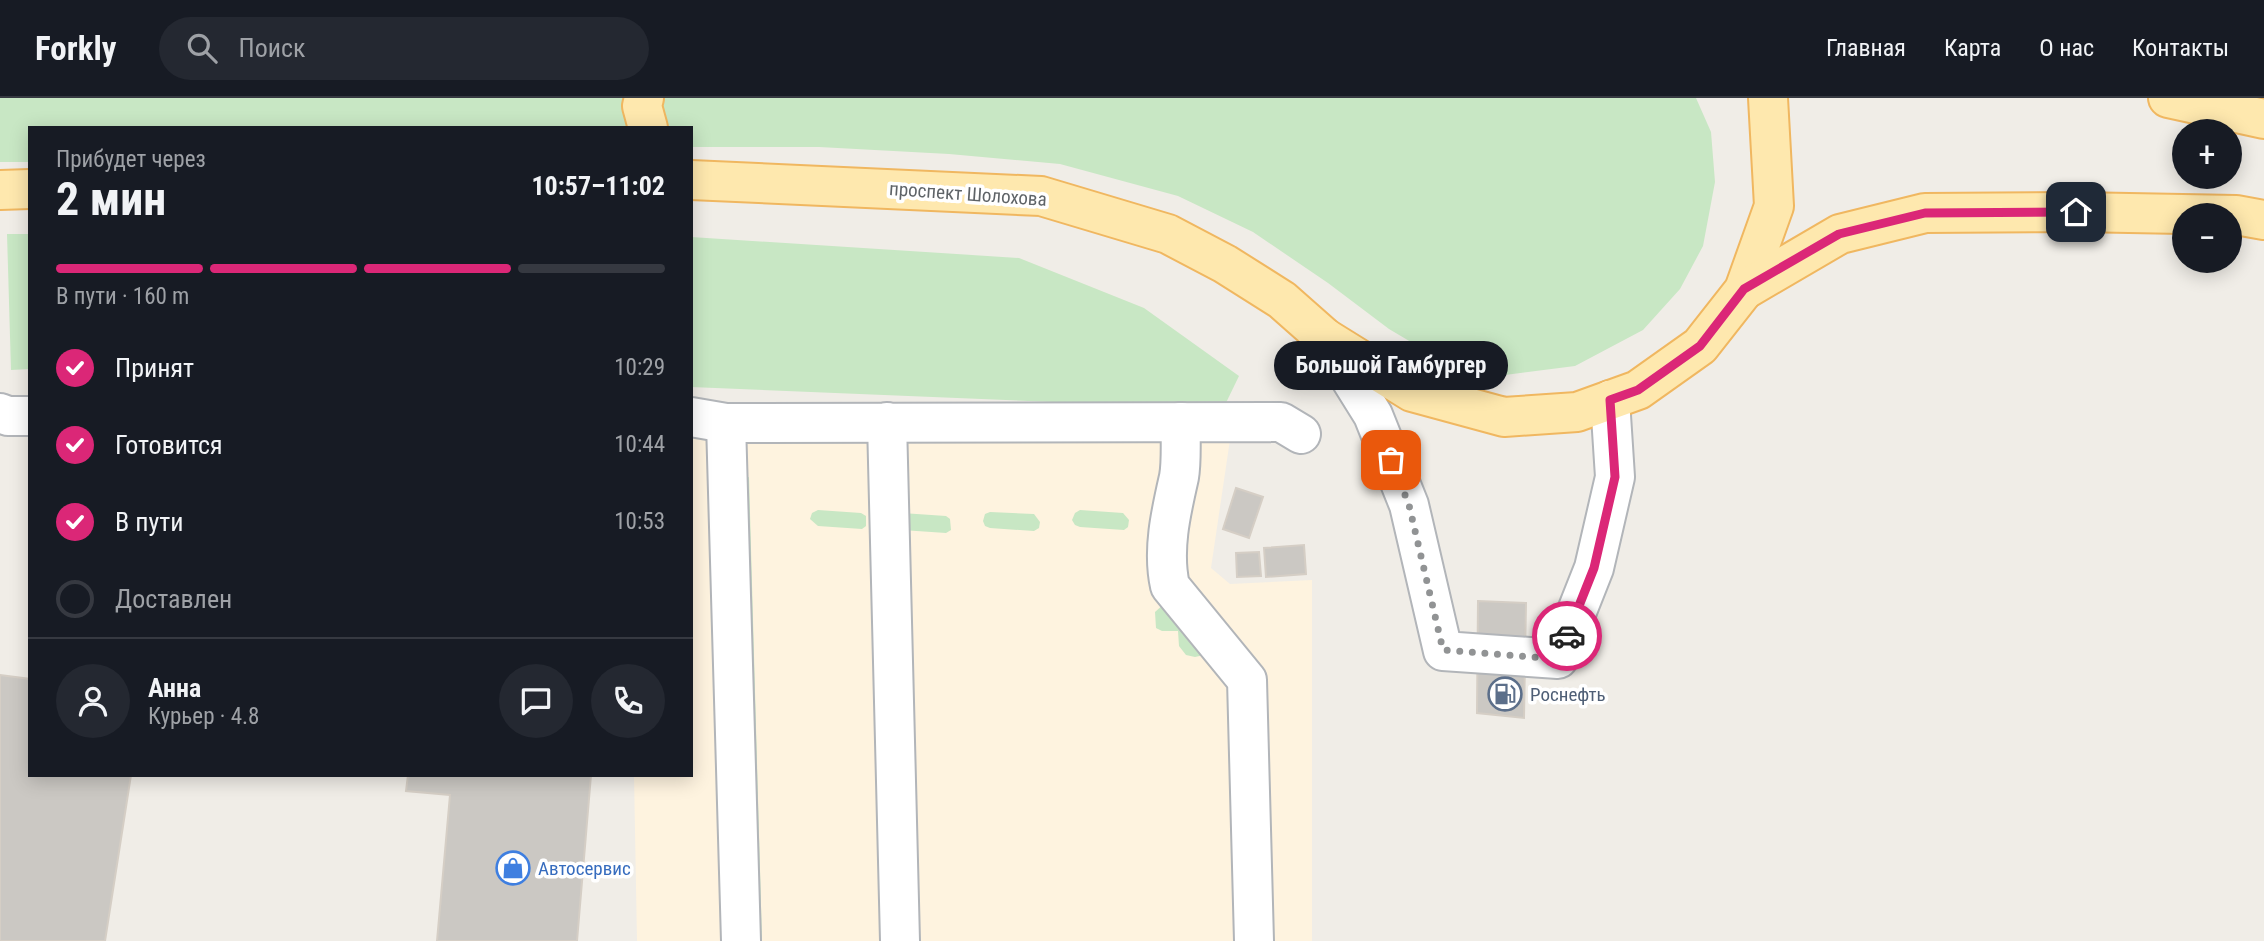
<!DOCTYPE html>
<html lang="ru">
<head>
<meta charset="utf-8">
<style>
	:root { --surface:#171b24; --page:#242831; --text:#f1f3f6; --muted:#9ea1a6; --line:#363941; --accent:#db2777 }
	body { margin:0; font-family:"Roboto Condensed",sans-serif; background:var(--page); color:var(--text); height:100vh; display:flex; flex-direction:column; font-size:26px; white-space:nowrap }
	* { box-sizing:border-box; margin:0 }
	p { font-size:23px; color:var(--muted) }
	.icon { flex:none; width:38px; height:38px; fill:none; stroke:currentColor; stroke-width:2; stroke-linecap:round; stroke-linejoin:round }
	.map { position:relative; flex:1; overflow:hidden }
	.drawer { position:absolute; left:28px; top:28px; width:665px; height:651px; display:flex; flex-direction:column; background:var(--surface); border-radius:0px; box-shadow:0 4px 18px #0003 }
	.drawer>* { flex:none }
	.fabs { position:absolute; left:2172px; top:21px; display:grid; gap:14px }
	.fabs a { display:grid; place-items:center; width:70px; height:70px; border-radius:50%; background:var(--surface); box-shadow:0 4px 18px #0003; font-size:35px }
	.pin { position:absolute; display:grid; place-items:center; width:60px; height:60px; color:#fff; margin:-30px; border-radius:14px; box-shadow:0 4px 10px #0006 }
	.courier { position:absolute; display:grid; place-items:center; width:70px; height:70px; margin:-35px; border:5px solid #db2777; border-radius:50%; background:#fff; color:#222; box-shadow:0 2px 9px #0007 }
	.bubble { position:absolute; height:49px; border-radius:24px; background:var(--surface); box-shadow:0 4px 18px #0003; font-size:23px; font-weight:700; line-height:49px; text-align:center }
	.summary em { font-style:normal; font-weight:700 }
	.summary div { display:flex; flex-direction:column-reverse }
	.summary { display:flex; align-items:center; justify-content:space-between; height:119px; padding:0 28px }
	h1 { font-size:46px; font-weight:700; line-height:52px }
	.bar { display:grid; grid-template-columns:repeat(4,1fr); gap:10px 7px; align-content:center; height:84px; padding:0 28px }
	.bar i { height:9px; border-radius:5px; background:var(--line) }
	.bar .current { background:var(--accent) }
	.bar p { grid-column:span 4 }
	.line { display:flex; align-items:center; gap:18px; padding:0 28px; border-top:2px solid var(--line) }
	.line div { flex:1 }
	.round { display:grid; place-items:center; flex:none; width:74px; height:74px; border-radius:37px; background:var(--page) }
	ol { padding:0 28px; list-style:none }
	li { display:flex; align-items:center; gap:21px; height:77px }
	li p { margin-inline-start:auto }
	li .icon { padding:7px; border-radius:50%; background:var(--accent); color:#fff; stroke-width:4 }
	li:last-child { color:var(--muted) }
	li i { width:38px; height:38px; border:4px solid var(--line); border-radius:50% }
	header { display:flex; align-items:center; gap:42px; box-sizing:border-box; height:98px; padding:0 35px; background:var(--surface); border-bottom:2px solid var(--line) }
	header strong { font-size:33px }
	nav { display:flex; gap:38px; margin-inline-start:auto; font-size:24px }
	.search { width:490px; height:63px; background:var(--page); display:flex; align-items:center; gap:18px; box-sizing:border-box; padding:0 24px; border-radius:38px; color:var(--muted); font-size:26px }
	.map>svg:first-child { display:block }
	.commercial { fill:#fef3df }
	.green { fill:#c8e7c4 }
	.building { fill:#cbc8c3; stroke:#d5cec5; stroke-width:2 }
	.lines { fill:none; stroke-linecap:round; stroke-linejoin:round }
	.minor-casing { stroke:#b2b5b9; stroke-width:42 }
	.major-casing { stroke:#f0b760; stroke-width:42 }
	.minor { stroke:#fff; stroke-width:38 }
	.major { stroke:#fee8ae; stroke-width:38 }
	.done { stroke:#919394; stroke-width:7; stroke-dasharray:0 12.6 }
	.route { stroke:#db2777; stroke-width:9 }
	.labels { text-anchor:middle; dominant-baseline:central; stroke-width:7; stroke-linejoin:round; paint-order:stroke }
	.street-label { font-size:19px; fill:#5e6367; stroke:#fff }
	.service-label { font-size:19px; fill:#4e5e75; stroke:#fff; text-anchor:start }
	.shop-label { font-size:19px; fill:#366cbe; stroke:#fff; text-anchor:start }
</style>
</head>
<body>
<header>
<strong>Forkly</strong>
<div class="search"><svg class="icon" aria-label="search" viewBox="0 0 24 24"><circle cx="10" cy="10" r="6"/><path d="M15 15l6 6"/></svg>Поиск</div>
<nav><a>Главная</a><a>Карта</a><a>О нас</a><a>Контакты</a></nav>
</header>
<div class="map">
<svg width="2264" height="843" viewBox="0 0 2264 843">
	<rect width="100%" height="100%" fill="#f0ede7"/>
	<path class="commercial" d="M 691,334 L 1231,335 L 1211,470 L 1230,486 L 1312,482 L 1312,843 L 637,843 L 634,677 L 691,677 Z"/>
	<g class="green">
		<path d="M 0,0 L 1696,0 L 1711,34 L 1715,84 L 1703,148 L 1680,191 L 1643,232 L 1575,268 L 1505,277 L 1443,263 L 1389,231 L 1328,185 L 1253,134 L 1178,98 L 1060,66 L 949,56 L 819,49 L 691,49 L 691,30 L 30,30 L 30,64 L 0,64 Z"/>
		<path d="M 7,136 L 30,136 L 30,271 L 11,272 Z"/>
		<path d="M 691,139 L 1019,160 L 1144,210 L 1239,278 L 1223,311 L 691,289 Z"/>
		<path d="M 749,379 L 762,843 L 752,843 L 739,382 Z"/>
		<path d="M 818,412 L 861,415 L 866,418 L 866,428 L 862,431 L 818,428 L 810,421 L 812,415 Z"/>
		<path d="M 1080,412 L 1123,415 L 1129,422 L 1128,429 L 1124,432 L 1080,429 L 1075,427 L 1072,422 L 1075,415 Z"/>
		<path d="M 990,414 L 1034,416 L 1040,424 L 1039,430 L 1034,433 L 990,430 L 985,428 L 983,423 L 985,416 Z"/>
		<path d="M 902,415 L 946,418 L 950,421 L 951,432 L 946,435 L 902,432 Z"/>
		<path d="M 1164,506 L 1204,557 L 1195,559 L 1186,557 L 1179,548 L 1178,533 L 1162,533 L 1156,530 L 1155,514 Z"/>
	</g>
	<g class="building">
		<path d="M 1236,390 L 1263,399 L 1249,440 L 1223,431 Z"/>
		<path d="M 1304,447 L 1306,476 L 1266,479 L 1264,450 Z"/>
		<path d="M 1259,454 L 1261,478 L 1237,479 L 1236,455 Z"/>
		<path d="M 1478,503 L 1526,505 L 1524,620 L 1477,615 Z"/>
		<path d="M 0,577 L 30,581 L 30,677 L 131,677 L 105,843 L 0,843 Z"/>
		<path d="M 408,677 L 591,677 L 577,843 L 437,843 L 450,697 L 406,693 Z"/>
	</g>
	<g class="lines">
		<defs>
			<g id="minor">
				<path d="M 1325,240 L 1373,317 L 1409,407 L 1443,553 L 1558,561 L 1594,470 L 1615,379 L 1610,302"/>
				<path d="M 0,315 L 8,318 L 30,318"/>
				<path d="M 691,319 L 726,325 L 1281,324 L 1301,336"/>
				<path d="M 887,324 L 900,843"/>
				<path d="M 1181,324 C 1180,341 1182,362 1179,379 C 1171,414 1162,452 1170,488 L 1247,582 L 1254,843"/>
				<path d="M 726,325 L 741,843"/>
			</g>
			<g id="major">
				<path d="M 644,0 L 642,8 L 648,30"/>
				<path d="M 2168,0 L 2264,21"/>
				<path d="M 691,82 L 1041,98 L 1168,136 L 1225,166 L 1282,202 L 1325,240 L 1412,294 L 1504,319 L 1577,314 L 1638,292 L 1700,248 L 1744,192 L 1774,108 L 1768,0"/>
				<path d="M 0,92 L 30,91"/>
				<path d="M 1744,192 L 1840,136 L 1925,115 L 2076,114 L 2236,117 L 2264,122"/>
			</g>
		</defs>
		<use href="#minor" class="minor-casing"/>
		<use href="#major" class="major-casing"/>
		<use href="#minor" class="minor"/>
		<use href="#major" class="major"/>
	</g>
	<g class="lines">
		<path class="done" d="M 1391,362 L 1409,407 L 1443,552 L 1558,561 L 1567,538"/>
		<path class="route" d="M 1567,538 L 1594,470 L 1615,379 L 1610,302 L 1638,292 L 1700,248 L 1744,191 L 1839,136 L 1925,115 L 2076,114"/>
	</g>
	<defs>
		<symbol id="fuel-ring" viewBox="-11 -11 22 22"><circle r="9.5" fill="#fff" stroke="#5c6f8a" stroke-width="1.5"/><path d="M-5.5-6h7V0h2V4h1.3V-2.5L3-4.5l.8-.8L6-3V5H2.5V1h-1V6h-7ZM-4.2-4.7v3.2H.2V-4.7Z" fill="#5c6f8a"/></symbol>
		<symbol id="shop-ring" viewBox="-11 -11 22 22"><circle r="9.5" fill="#fff" stroke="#3f7fe0" stroke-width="1.5"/><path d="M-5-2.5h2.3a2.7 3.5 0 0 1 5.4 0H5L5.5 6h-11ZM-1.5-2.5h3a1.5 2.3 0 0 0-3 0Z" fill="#3f7fe0"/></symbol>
	</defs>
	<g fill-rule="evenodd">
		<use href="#fuel-ring" x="1486" y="577" width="38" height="38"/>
		<use href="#shop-ring" x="494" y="751" width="38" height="38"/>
	</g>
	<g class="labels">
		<g class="street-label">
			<text transform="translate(968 96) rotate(4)">проспект Шолохова</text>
		</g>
		<g class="service-label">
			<text x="1530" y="596">Роснефть</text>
		</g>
		<g class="shop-label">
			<text x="538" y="770">Автосервис</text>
		</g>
	</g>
</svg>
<div class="fabs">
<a>+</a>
<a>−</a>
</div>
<div class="pin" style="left:1391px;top:362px;background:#ea580c"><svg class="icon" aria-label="bag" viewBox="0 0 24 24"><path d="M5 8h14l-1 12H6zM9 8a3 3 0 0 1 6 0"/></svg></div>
<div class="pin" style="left:2076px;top:114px;background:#1f2937"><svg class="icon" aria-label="home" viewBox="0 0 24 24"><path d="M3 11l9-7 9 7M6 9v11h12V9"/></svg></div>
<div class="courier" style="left:1567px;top:538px"><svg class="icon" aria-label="car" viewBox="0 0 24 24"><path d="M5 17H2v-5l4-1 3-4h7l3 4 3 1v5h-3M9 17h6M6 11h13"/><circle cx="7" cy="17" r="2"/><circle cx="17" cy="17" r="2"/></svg></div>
<div class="bubble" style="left:1274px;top:243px;width:234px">Большой Гамбургер</div>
<section class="drawer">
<div class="summary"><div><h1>2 мин</h1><p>Прибудет через</p></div><em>10:57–11:02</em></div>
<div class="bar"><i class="current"></i><i class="current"></i><i class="current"></i><i></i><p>В пути · 160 m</p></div>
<ol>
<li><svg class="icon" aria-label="check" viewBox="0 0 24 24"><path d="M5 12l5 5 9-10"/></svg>Принят<p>10:29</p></li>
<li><svg class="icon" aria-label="check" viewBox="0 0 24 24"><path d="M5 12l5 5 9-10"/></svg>Готовится<p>10:44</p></li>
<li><svg class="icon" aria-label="check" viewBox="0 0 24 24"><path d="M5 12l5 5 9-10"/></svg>В пути<p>10:53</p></li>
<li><i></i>Доставлен</li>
</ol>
<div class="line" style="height:126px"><a class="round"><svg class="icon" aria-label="person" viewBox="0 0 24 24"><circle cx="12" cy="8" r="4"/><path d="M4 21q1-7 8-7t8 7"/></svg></a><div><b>Анна</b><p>Курьер · 4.8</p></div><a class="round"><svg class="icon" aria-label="chat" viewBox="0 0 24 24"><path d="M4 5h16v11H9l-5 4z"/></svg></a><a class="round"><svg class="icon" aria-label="phone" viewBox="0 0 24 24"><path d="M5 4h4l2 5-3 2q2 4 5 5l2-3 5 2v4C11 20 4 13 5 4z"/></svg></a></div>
</section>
</div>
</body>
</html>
